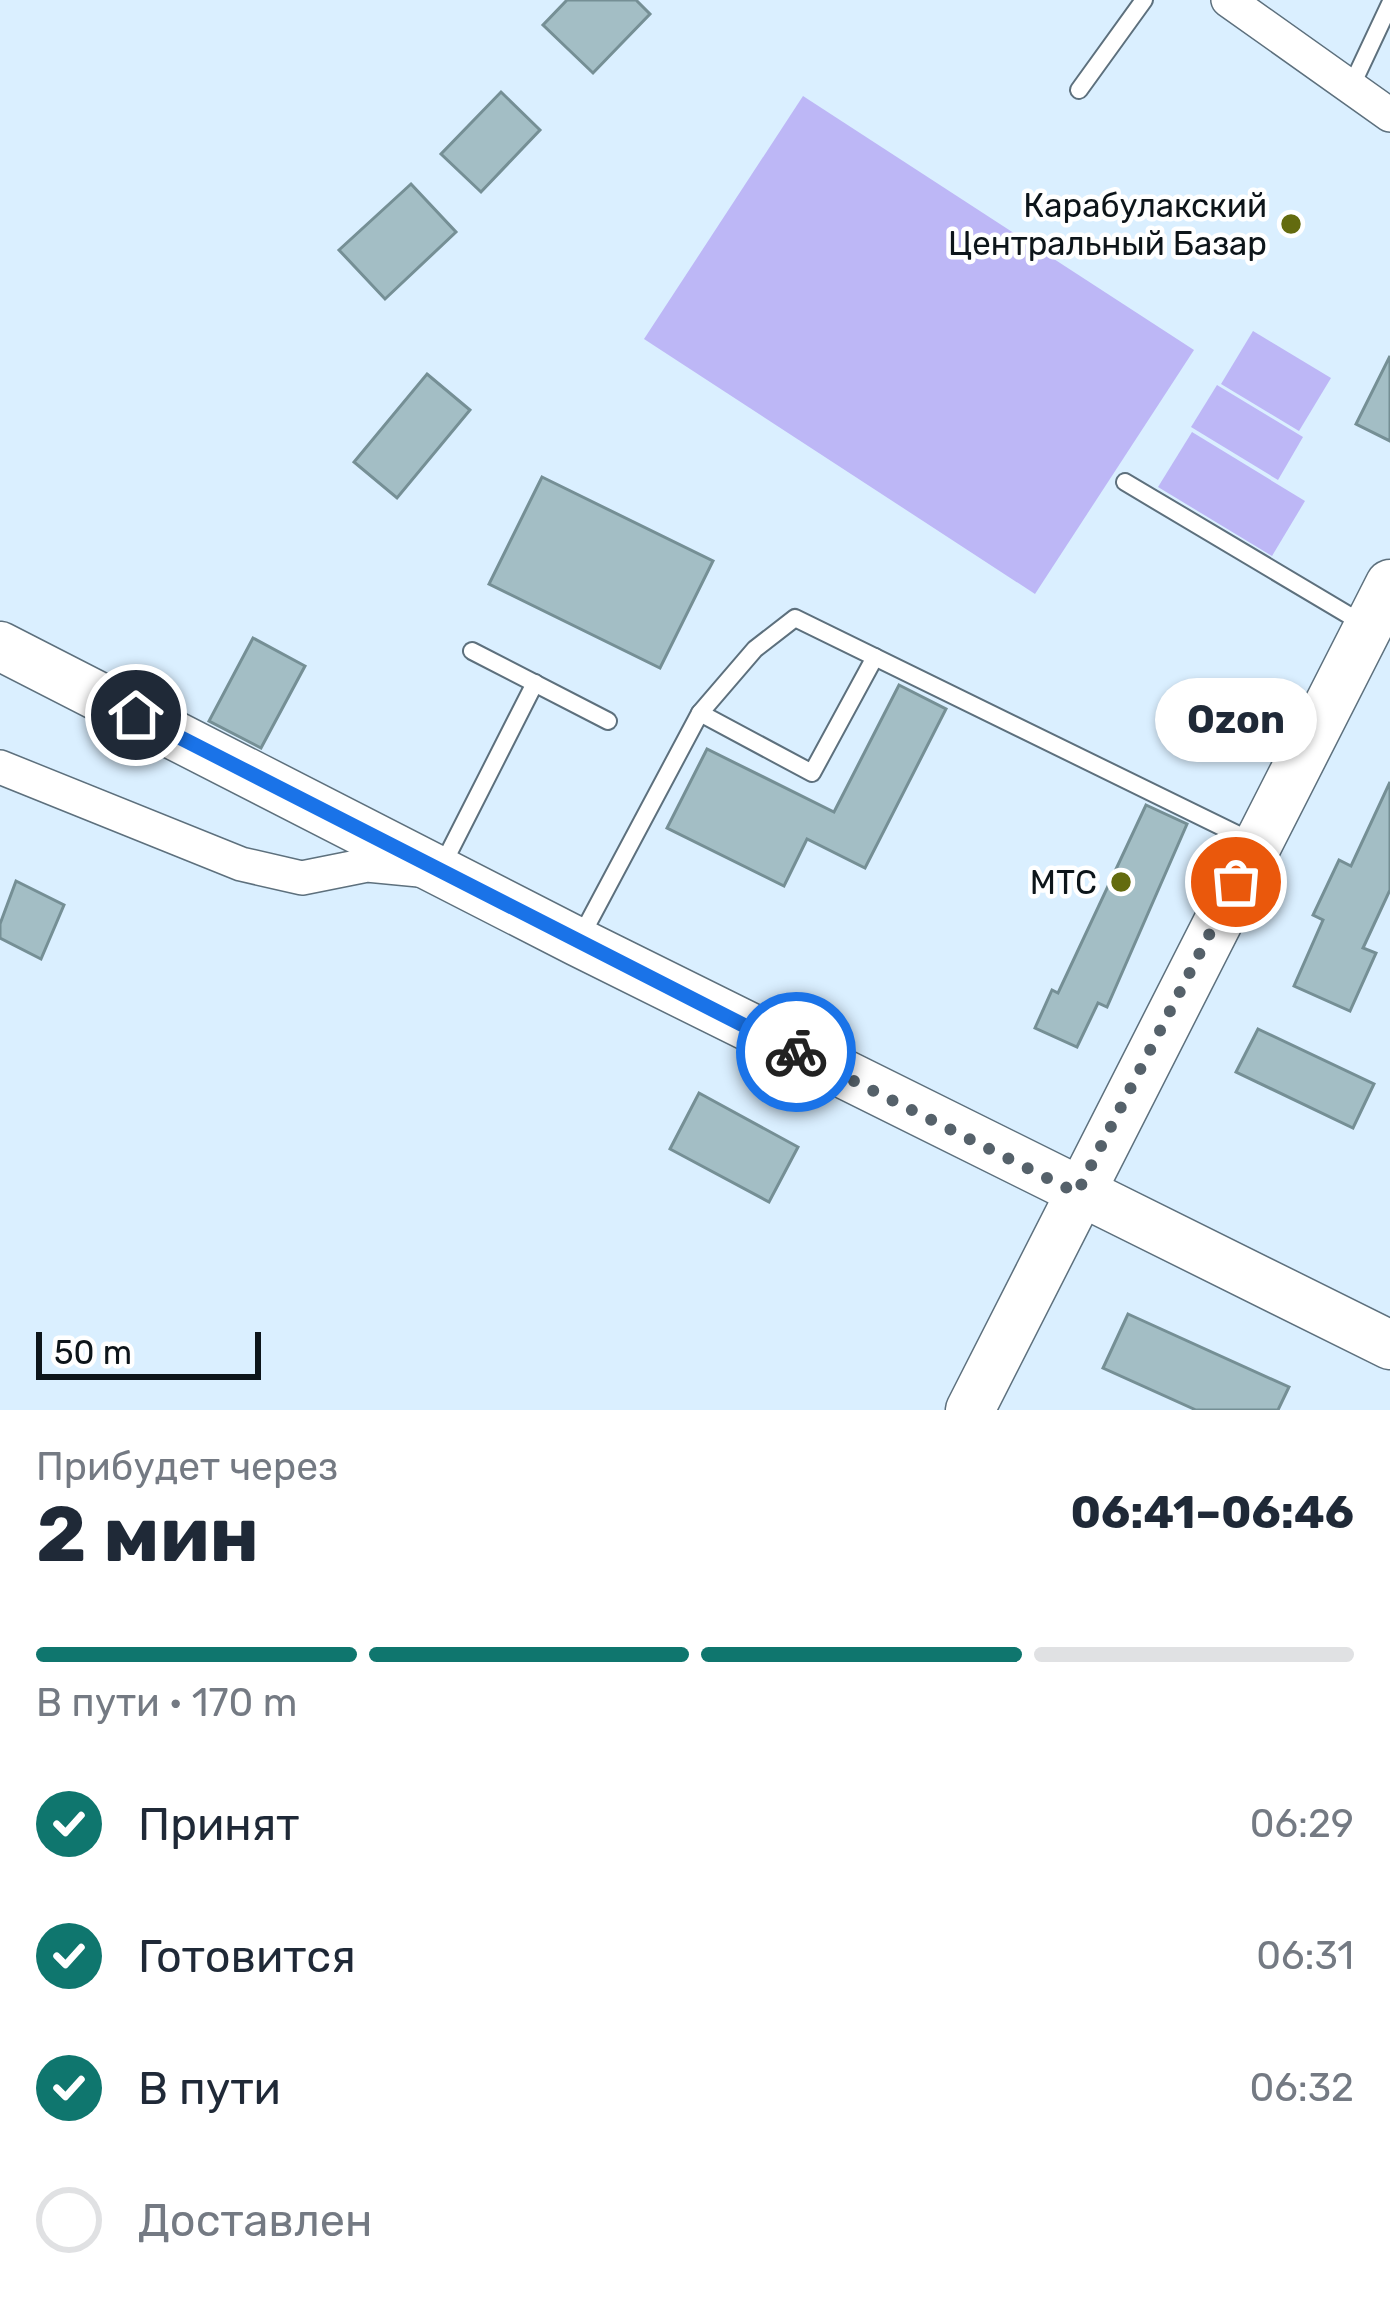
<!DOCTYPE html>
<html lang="ru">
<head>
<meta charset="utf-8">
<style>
	:root { --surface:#fff; --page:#f2f2f3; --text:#1f2937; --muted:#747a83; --line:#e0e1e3; --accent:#0f766e }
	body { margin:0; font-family:Rubik,sans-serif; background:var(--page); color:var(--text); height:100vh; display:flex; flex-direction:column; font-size:45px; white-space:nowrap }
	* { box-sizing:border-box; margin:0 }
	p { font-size:39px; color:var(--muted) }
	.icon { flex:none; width:66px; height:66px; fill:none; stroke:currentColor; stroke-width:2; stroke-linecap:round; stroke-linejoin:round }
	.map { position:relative; height:1410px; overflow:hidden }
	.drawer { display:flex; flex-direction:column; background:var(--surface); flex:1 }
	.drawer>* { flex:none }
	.scale { position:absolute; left:36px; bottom:30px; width:225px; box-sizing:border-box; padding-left:12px; border:6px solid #0d151a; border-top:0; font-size:33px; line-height:42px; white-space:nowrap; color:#0d151a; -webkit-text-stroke:9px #fff; paint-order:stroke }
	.pin { position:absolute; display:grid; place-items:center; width:102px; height:102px; color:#fff; margin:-51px; border:6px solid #fff; border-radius:50%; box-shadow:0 3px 12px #0007 }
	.courier { position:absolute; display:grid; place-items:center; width:120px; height:120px; margin:-60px; border:9px solid #1a73e8; border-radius:50%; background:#fff; color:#222; box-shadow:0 3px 15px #0007 }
	.bubble { position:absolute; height:84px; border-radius:42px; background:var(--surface); box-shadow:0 3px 9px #0004; font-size:39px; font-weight:700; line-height:84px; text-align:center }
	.head em { font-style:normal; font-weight:700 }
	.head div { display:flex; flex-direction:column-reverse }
	.head { display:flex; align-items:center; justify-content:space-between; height:204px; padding:0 36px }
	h1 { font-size:78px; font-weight:700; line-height:90px }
	.bar { display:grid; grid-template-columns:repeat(4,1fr); gap:18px 12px; align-content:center; height:144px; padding:0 36px }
	.bar i { height:15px; border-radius:9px; background:var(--line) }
	.bar .on { background:var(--accent) }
	.bar p { grid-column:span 4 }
	ol { padding:0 36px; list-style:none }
	li { display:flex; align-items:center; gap:36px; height:132px }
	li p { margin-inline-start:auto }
	li .icon { padding:12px; border-radius:50%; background:var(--accent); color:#fff; stroke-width:4 }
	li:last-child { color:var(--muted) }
	li i { width:66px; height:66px; border:6px solid var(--line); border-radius:50% }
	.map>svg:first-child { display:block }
	.green { fill:#bdb7f6 }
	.building { fill:#a3bec5; stroke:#758f95; stroke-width:3 }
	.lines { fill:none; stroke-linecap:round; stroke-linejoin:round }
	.lane-casing { stroke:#5d707d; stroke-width:20 }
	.street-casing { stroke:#5d707d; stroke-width:36 }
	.secondary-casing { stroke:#5d707d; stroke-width:51 }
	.lane { stroke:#fff; stroke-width:16 }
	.street { stroke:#fff; stroke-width:33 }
	.secondary { stroke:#fff; stroke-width:48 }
	.done { stroke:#55616a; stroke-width:12; stroke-dasharray:0 21.6 }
	.route { stroke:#1a73e8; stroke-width:15 }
	.poi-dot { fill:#636b0f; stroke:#fff; stroke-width:4.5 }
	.labels { text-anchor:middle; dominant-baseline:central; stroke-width:9; stroke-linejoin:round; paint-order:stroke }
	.poi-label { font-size:33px; fill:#0d151a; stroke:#fff; text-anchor:end }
</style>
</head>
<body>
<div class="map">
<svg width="1390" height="1410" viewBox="0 0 1390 1410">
	<rect width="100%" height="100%" fill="#daefff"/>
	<g class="green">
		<path d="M 803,96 L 1194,350 L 1035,594 L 644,339 Z"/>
		<path d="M 1253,331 L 1331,378 L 1299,431 L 1221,384 Z"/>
		<path d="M 1217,385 L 1303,437 L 1278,480 L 1191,427 Z"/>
		<path d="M 1192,432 L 1305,501 L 1272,556 L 1158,487 Z"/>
	</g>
	<g class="building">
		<path d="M 567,0 L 636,0 L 650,14 L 593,73 L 543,25 Z"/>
		<path d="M 501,92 L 540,130 L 481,192 L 441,154 Z"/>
		<path d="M 411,184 L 456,232 L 385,299 L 339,250 Z"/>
		<path d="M 1390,356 L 1390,441 L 1356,424 Z"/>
		<path d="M 427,374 L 470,410 L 397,498 L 354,462 Z"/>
		<path d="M 542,477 L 713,561 L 660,668 L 489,584 Z"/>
		<path d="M 253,638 L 305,666 L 261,748 L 209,721 Z"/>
		<path d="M 899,685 L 946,709 L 865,868 L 807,839 L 784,886 L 667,828 L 707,749 L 834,812 Z"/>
		<path d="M 1390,782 L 1390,890 L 1363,948 L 1376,953 L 1350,1011 L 1294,986 L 1323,920 L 1313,915 L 1339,860 L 1351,866 Z"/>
		<path d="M 1146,805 L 1187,824 L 1107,1007 L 1098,1003 L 1077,1047 L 1035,1028 L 1052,990 L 1058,993 Z"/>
		<path d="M 16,881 L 64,905 L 41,959 L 0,938 L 0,924 Z"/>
		<path d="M 1258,1029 L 1374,1084 L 1353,1128 L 1236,1072 Z"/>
		<path d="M 699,1093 L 798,1147 L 769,1202 L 670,1149 Z"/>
		<path d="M 1128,1314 L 1289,1387 L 1278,1410 L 1196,1410 L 1103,1368 Z"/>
	</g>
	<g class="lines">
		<defs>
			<g id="lane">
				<path d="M 1351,87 L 1390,4"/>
				<path d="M 1079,90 L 1144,0"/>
				<path d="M 1125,482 L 1367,626"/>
				<path d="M 472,651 L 608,721"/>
				<path d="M 700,713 L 812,773 L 875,657"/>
				<path d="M 442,866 L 535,683"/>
				<path d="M 579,940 L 700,713 L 755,649 L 795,618 L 1255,843"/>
			</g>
			<g id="street">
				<path d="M 1228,0 L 1390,115"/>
				<path d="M 0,767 L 241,864 L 302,878 L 367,865 L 419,870"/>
			</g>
			<g id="secondary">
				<path d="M 0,646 L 578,942 L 1390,1345"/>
				<path d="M 970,1410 L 1390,584"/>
			</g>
		</defs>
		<use href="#lane" class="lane-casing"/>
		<use href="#street" class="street-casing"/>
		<use href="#secondary" class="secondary-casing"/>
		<use href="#lane" class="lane"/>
		<use href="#street" class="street"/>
		<use href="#secondary" class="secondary"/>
	</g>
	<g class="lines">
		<path class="done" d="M 796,1052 L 1077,1193 L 1236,882"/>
		<path class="route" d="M 136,715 L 796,1052"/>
	</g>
	<g class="poi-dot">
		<circle cx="1291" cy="224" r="12"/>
		<circle cx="1121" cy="882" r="12"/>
	</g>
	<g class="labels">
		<g class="poi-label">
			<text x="1267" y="205">Карабулакский<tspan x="1267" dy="38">Центральный Базар</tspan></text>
			<text x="1097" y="882">МТС</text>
		</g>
	</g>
</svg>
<div class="scale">50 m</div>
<div class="pin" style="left:1236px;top:882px;background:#ea580c"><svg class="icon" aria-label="bag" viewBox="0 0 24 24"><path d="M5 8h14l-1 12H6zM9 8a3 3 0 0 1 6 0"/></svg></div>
<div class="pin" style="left:136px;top:715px;background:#1f2937"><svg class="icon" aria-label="home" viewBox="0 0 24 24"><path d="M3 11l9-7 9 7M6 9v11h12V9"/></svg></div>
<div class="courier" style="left:796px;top:1052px"><svg class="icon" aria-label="bike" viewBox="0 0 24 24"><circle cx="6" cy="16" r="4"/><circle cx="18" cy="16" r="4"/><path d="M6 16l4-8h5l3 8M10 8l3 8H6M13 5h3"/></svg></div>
<div class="bubble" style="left:1155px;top:678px;width:162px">Ozon</div>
</div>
<section class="drawer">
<div class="head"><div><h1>2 мин</h1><p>Прибудет через</p></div><em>06:41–06:46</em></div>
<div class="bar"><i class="on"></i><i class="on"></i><i class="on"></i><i></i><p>В пути · 170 m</p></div>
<ol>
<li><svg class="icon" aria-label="check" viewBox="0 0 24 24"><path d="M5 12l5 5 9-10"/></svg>Принят<p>06:29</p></li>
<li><svg class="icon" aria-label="check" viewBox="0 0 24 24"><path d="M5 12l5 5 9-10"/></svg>Готовится<p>06:31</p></li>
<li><svg class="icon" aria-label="check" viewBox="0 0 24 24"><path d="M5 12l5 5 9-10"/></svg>В пути<p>06:32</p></li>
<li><i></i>Доставлен</li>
</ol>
</section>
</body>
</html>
